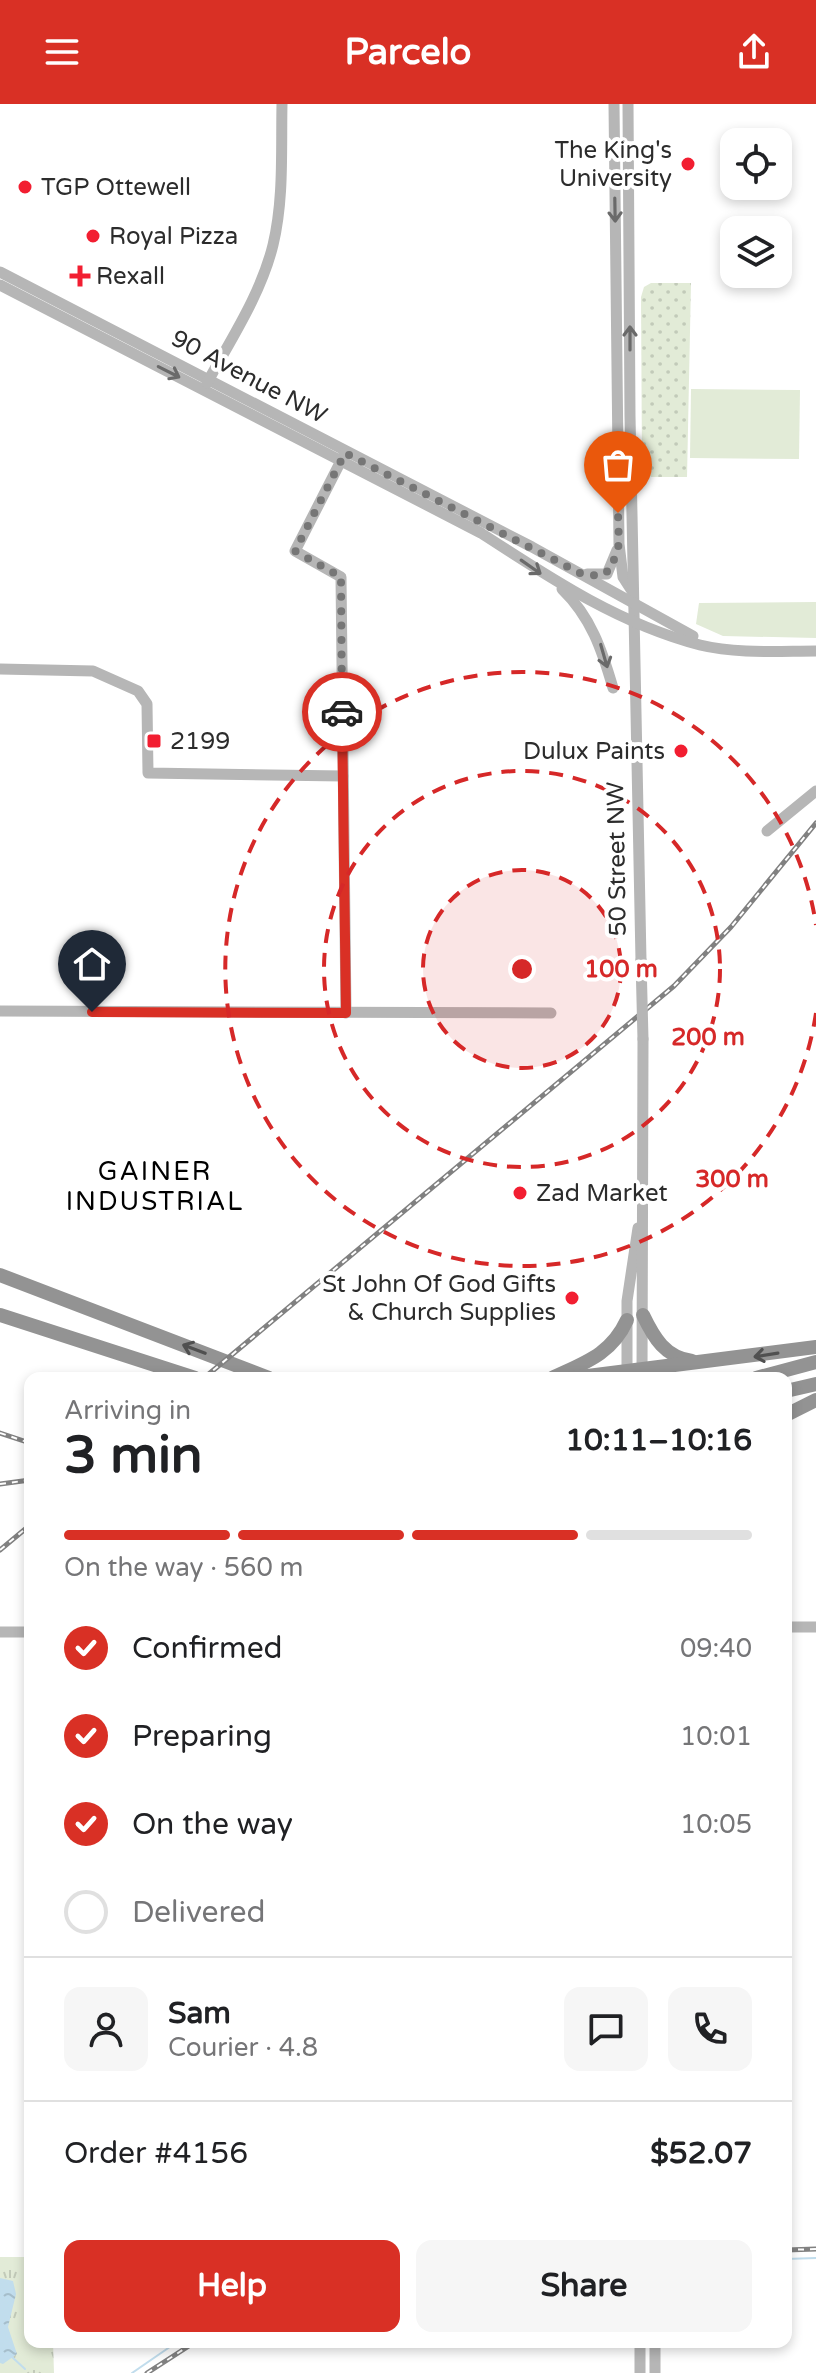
<!DOCTYPE html>
<html lang="en">
<head>
<meta charset="utf-8">
<style>
	:root { --surface:#fff; --page:#f6f6f6; --text:#202124; --muted:#757577; --line:#e0e0e0; --accent:#d93025 }
	body { margin:0; font-family:"Varela Round",sans-serif; background:var(--page); color:var(--text); height:100vh; display:flex; flex-direction:column; font-size:30px; white-space:nowrap }
	* { box-sizing:border-box; margin:0 }
	p { font-size:26px; color:var(--muted) }
	.icon { flex:none; width:44px; height:44px; fill:none; stroke:currentColor; stroke-width:2; stroke-linecap:round; stroke-linejoin:round }
	.map { position:relative; flex:1; overflow:hidden }
	.panel { position:absolute; left:24px; top:1268px; width:768px; height:976px; display:flex; flex-direction:column; background:var(--surface); border-radius:16px; box-shadow:0 4px 12px #0003 }
	.panel>* { flex:none }
	.fabs { position:absolute; left:720px; top:24px; display:grid; gap:16px }
	.fabs a { display:grid; place-items:center; width:72px; height:72px; border-radius:16px; background:var(--surface); box-shadow:0 4px 12px #0003; font-size:40px }
	.pin { position:absolute; display:grid; place-items:center; width:68px; height:68px; color:#fff; margin:-82px -34px; border-radius:50% 50% 50% 0; rotate:-45deg; box-shadow:0 0 8px #0007 }
	.pin .icon { rotate:45deg }
	.courier { position:absolute; display:grid; place-items:center; width:80px; height:80px; margin:-40px; border:6px solid #d93025; border-radius:50%; background:#fff; color:#222; box-shadow:0 2px 10px #0007 }
	.summary em { font-style:normal; font-weight:700 }
	.summary div { display:flex; flex-direction:column-reverse }
	.summary { display:flex; align-items:center; justify-content:space-between; height:136px; padding:0 40px }
	h1 { font-size:52px; font-weight:700; line-height:60px }
	.bar { display:grid; grid-template-columns:repeat(4,1fr); gap:12px 8px; align-content:center; height:96px; padding:0 40px }
	.bar i { height:10px; border-radius:6px; background:var(--line) }
	.bar .current { background:var(--accent) }
	.bar p { grid-column:span 4 }
	.line { display:flex; align-items:center; gap:20px; padding:0 40px; border-top:2px solid var(--line) }
	.line div { flex:1 }
	.round { display:grid; place-items:center; flex:none; width:84px; height:84px; border-radius:16px; background:var(--page) }
	ol { padding:0 40px; list-style:none }
	li { display:flex; align-items:center; gap:24px; height:88px }
	li p { margin-inline-start:auto }
	li .icon { padding:8px; border-radius:50%; background:var(--accent); color:#fff; stroke-width:4 }
	li:last-child { color:var(--muted) }
	li i { width:44px; height:44px; border:4px solid var(--line); border-radius:50% }
	.cta { display:flex; gap:16px; margin-top:auto; padding:16px 40px }
	.cta a { flex:1; height:92px; border-radius:16px; background:var(--accent); color:#fff; font-size:32px; font-weight:700; line-height:92px; text-align:center }
	.cta a+a { background:var(--page); color:var(--text) }
	header { display:flex; justify-content:space-between; align-items:center; height:104px; padding:0 40px; background:var(--accent); color:#fff; font-size:36px; font-weight:700 }
	.map>svg:first-child { display:block }
	.grass { fill:url(#grass-dots) }
	.park { fill:url(#park-tufts) }
	.garden { fill:#e2ebd7 }
	.water { fill:url(#water-ripples) }
	.lines { fill:none; stroke-linecap:round; stroke-linejoin:round }
	.stream { stroke:#c1dded; stroke-width:2 }
	.secondary { stroke:#b6b6b6; stroke-width:11 }
	.highway { stroke:#939393; stroke-width:14 }
	.rail-casing { stroke:#818181; stroke-width:5 }
	.rail { stroke:#fff; stroke-width:2; stroke-dasharray:6; stroke-linecap:butt }
	.secondary-bridge { stroke:#b6b6b6; stroke-width:11 }
	.oneway { stroke:#6a6a6a }
	.oneway2 { stroke:#505050 }
	.done { stroke:#767676; stroke-width:8; stroke-dasharray:0 14.4 }
	.route { stroke:#d93025; stroke-width:10 }
	.ring { fill:none; stroke:#d62828; stroke-width:4; stroke-dasharray:14 10 }
	.poi-dot { fill:#f21e31; stroke:#fff; stroke-width:3 }
	.labels { text-anchor:middle; dominant-baseline:central; stroke-width:8; stroke-linejoin:round; paint-order:stroke }
	.poi-label { font-size:24px; fill:#2c2c2c; stroke:#fff; text-anchor:start }
	.street-label { font-size:24px; fill:#2c2c2c; stroke:#fff }
	.neighbourhood-label { font-size:26px; letter-spacing:2px; fill:#000; stroke:#fff }
	.centre { fill:#d62828; stroke:#fff; stroke-width:4 }
	.ring-label { font-size:24px; text-anchor:middle; font-weight:bold; fill:#d62828; stroke:#fff; stroke-width:8; stroke-linejoin:round; paint-order:stroke }
</style>
</head>
<body>
<header><svg class="icon" aria-label="menu" viewBox="0 0 24 24"><path d="M4 6h16M4 12h16M4 18h16"/></svg>Parcelo<svg class="icon" aria-label="share" viewBox="0 0 24 24"><path d="M12 15V3M7 8l5-5 5 5M5 13v7h14v-7"/></svg></header>
<div class="map">
<svg width="816" height="2269" viewBox="0 0 816 2269">
	<defs>
		<pattern id="grass-dots" width="8" height="8" patternUnits="userSpaceOnUse" patternTransform="scale(2)"><rect width="8" height="8" fill="#e2ebd7"/><path d="M2 2h.1M6 6h.1" fill="none" stroke="#c2cab9" stroke-width="1.8" stroke-linecap="round"/></pattern>
		<pattern id="park-tufts" width="24" height="20" patternUnits="userSpaceOnUse" patternTransform="scale(2)"><rect width="24" height="20" fill="#e2ebd7"/><path d="M3 7l-1-3M5 7V3M7 7l1-3M15 17l-1-3M17 17v-4M19 17l1-3" fill="none" stroke="#c2cab9"/></pattern>
		<pattern id="water-ripples" width="26" height="14" patternUnits="userSpaceOnUse" patternTransform="scale(2)"><rect width="26" height="14" fill="#c1dded"/><path d="M2 4q2-2 4 0t4 0M15 11q2-2 4 0t4 0" fill="none" stroke="#a6becb"/></pattern>
	</defs>
	<rect width="100%" height="100%" fill="#fff"/>
	<path class="grass" d="M 651,179 L 691,179 L 687,373 L 651,373 L 642,364 L 641,193 L 644,183 Z"/>
	<path class="park" d="M 0,2153 L 30,2153 L 30,2238 L 53,2238 L 54,2269 L 0,2269 Z"/>
	<g class="garden">
		<path d="M 691,285 L 800,286 L 799,355 L 690,354 Z"/>
		<path d="M 816,498 L 816,534 L 723,532 L 696,520 L 699,499 Z"/>
	</g>
	<path class="water" d="M 0,2174 L 13,2177 L 16,2190 L 8,2223 L 17,2250 L 3,2260 L 0,2259 Z"/>
	<g class="lines">
		<g class="stream">
			<path d="M 786,2155 L 816,2154"/>
			<path d="M 12,2253 L 25,2265"/>
			<path d="M 132,2269 L 177,2238"/>
		</g>
		<g class="secondary">
			<path d="M 614,0 L 619,440 L 623,473 L 632,487"/>
			<path d="M 628,0 L 630,312 L 641,856"/>
			<path d="M 0,168 L 532,443 L 693,532"/>
			<path d="M 0,181 L 481,429 C 550,474 619,520 700,541 C 737,550 778,547 816,547"/>
			<path d="M 207,279 C 231,235 261,190 273,141 C 284,95 281,47 282,0"/>
			<path d="M 345,349 L 295,447 L 341,473 L 346,909"/>
			<path d="M 587,470 L 607,470 L 617,446"/>
			<path d="M 562,485 C 591,513 602,546 613,584"/>
			<path d="M 0,565 L 93,567 L 138,587 L 147,600 L 148,669 L 343,672"/>
			<path d="M 767,727 L 816,687"/>
			<path d="M 0,907 L 551,909"/>
			<path d="M 627,1273 L 627,1197 L 638,1124"/>
			<path d="M 642,1274 L 643,935"/>
			<path d="M 786,1523 L 816,1523"/>
			<path d="M 0,1528 L 30,1528"/>
			<path d="M 640,2238 L 640,2269"/>
			<path d="M 655,2238 L 655,2269"/>
		</g>
		<g class="highway">
			<path d="M 0,1171 L 269,1274"/>
			<path d="M 0,1211 L 195,1274"/>
			<path d="M 643,1211 C 654,1234 665,1253 692,1257"/>
			<path d="M 552,1274 C 584,1259 611,1251 627,1216"/>
			<path d="M 572,1274 L 816,1243"/>
			<path d="M 756,1274 L 816,1258"/>
			<path d="M 786,1287 L 816,1280"/>
			<path d="M 786,1311 L 816,1296"/>
		</g>
		<defs>
			<g id="rail">
				<path d="M 204,1274 L 674,882 L 731,823 L 816,719"/>
				<path d="M 0,1329 L 30,1339"/>
				<path d="M 0,1380 L 30,1376"/>
				<path d="M 0,1446 L 30,1421"/>
				<path d="M 786,2146 L 816,2145"/>
				<path d="M 147,2269 L 195,2238"/>
			</g>
		</defs>
		<use href="#rail" class="rail-casing"/>
		<use href="#rail" class="rail"/>
		<path class="secondary-bridge" d="M 641,856 L 643,935"/>
	</g>
	<defs><path id="oneway-shaft" d="M-6 0H5M1.5-3L5.5 0L1.5 3" fill="none" stroke-width="1.6" stroke-linecap="round" stroke-linejoin="round" transform="scale(2)"/></defs>
	<g class="oneway">
		<use href="#oneway-shaft" transform="translate(615 106) rotate(89)"/>
		<use href="#oneway-shaft" transform="translate(630 234) rotate(-90)"/>
		<use href="#oneway-shaft" transform="translate(169 268) rotate(27)"/>
		<use href="#oneway-shaft" transform="translate(531 463) rotate(35)"/>
		<use href="#oneway-shaft" transform="translate(604 552) rotate(74)"/>
	</g>
	<g class="oneway2">
		<use href="#oneway-shaft" transform="translate(194 1245) rotate(-159)"/>
		<use href="#oneway-shaft" transform="translate(766 1251) rotate(171)"/>
	</g>
	<g class="lines">
		<path class="done" d="M 342,608 L 341,473 L 295,447 L 345,349 L 582,470 L 600,472 L 611,465 L 619,440 L 618,409"/>
		<path class="route" d="M 92,908 L 346,909 L 342,608"/>
	</g>
	<circle cx="522" cy="865" r="99" fill="#d62828" fill-opacity=".12"/>
	<g class="ring">
		<circle cx="522" cy="865" r="99"/>
		<circle cx="522" cy="865" r="198"/>
		<path d="M816 909A297 297 0 1 1 816 821"/>
	</g>
	<g class="poi-dot">
		<circle cx="688" cy="60" r="8"/>
		<circle cx="25" cy="83" r="8"/>
		<circle cx="93" cy="132" r="8"/>
		<path d="M76 160h8v8h8v8h-8v8h-8v-8h-8v-8h8z"/>
		<rect x="146" y="629" width="16" height="16" rx="4"/>
		<circle cx="681" cy="647" r="8"/>
		<circle cx="520" cy="1089" r="8"/>
		<circle cx="572" cy="1194" r="8"/>
	</g>
	<g class="labels">
		<g class="poi-label">
			<text x="672" y="46" text-anchor="end">The King's<tspan x="672" dy="28">University</tspan></text>
			<text x="41" y="83">TGP Ottewell</text>
			<text x="109" y="132">Royal Pizza</text>
			<text x="96" y="172">Rexall</text>
			<text x="170" y="637">2199</text>
			<text x="665" y="647" text-anchor="end">Dulux Paints</text>
			<text x="536" y="1089">Zad Market</text>
			<text x="556" y="1180" text-anchor="end">St John Of God Gifts<tspan x="556" dy="28">&amp; Church Supplies</tspan></text>
		</g>
		<g class="street-label">
			<text transform="translate(249 273) rotate(28)">90 Avenue NW</text>
			<text transform="translate(617 755) rotate(-91)">50 Street NW</text>
		</g>
		<g class="neighbourhood-label">
			<text x="155" y="1067">GAINER<tspan x="155" dy="30">INDUSTRIAL</tspan></text>
		</g>
	</g>
	<circle cx="522" cy="865" r="12" class="centre"/>
	<g class="ring-label">
		<text x="621" y="873">100 m</text>
		<text x="708" y="941">200 m</text>
		<text x="732" y="1083">300 m</text>
	</g>
</svg>
<div class="fabs">
<a><svg class="icon" aria-label="locate" viewBox="0 0 24 24"><circle cx="12" cy="12" r="6"/><path d="M12 2v4M12 18v4M2 12h4M18 12h4"/></svg></a>
<a><svg class="icon" aria-label="layers" viewBox="0 0 24 24"><path d="M12 4l9 5-9 5-9-5zM3 14l9 5 9-5"/></svg></a>
</div>
<div class="pin" style="left:618px;top:409px;background:#ea580c"><svg class="icon" aria-label="bag" viewBox="0 0 24 24"><path d="M5 8h14l-1 12H6zM9 8a3 3 0 0 1 6 0"/></svg></div>
<div class="pin" style="left:92px;top:908px;background:#1f2937"><svg class="icon" aria-label="home" viewBox="0 0 24 24"><path d="M3 11l9-7 9 7M6 9v11h12V9"/></svg></div>
<div class="courier" style="left:342px;top:608px"><svg class="icon" aria-label="car" viewBox="0 0 24 24"><path d="M5 17H2v-5l4-1 3-4h7l3 4 3 1v5h-3M9 17h6M6 11h13"/><circle cx="7" cy="17" r="2"/><circle cx="17" cy="17" r="2"/></svg></div>
<section class="panel">
<div class="summary"><div><h1>3 min</h1><p>Arriving in</p></div><em>10:11–10:16</em></div>
<div class="bar"><i class="current"></i><i class="current"></i><i class="current"></i><i></i><p>On the way · 560 m</p></div>
<ol>
<li><svg class="icon" aria-label="check" viewBox="0 0 24 24"><path d="M5 12l5 5 9-10"/></svg>Confirmed<p>09:40</p></li>
<li><svg class="icon" aria-label="check" viewBox="0 0 24 24"><path d="M5 12l5 5 9-10"/></svg>Preparing<p>10:01</p></li>
<li><svg class="icon" aria-label="check" viewBox="0 0 24 24"><path d="M5 12l5 5 9-10"/></svg>On the way<p>10:05</p></li>
<li><i></i>Delivered</li>
</ol>
<div class="line" style="height:144px"><a class="round"><svg class="icon" aria-label="person" viewBox="0 0 24 24"><circle cx="12" cy="8" r="4"/><path d="M4 21q1-7 8-7t8 7"/></svg></a><div><b>Sam</b><p>Courier · 4.8</p></div><a class="round"><svg class="icon" aria-label="chat" viewBox="0 0 24 24"><path d="M4 5h16v11H9l-5 4z"/></svg></a><a class="round"><svg class="icon" aria-label="phone" viewBox="0 0 24 24"><path d="M5 4h4l2 5-3 2q2 4 5 5l2-3 5 2v4C11 20 4 13 5 4z"/></svg></a></div>
<div class="line" style="height:104px"><div>Order #4156</div><b>$52.07</b></div>
<div class="cta"><a>Help</a><a>Share</a></div>
</section>
</div>
</body>
</html>
